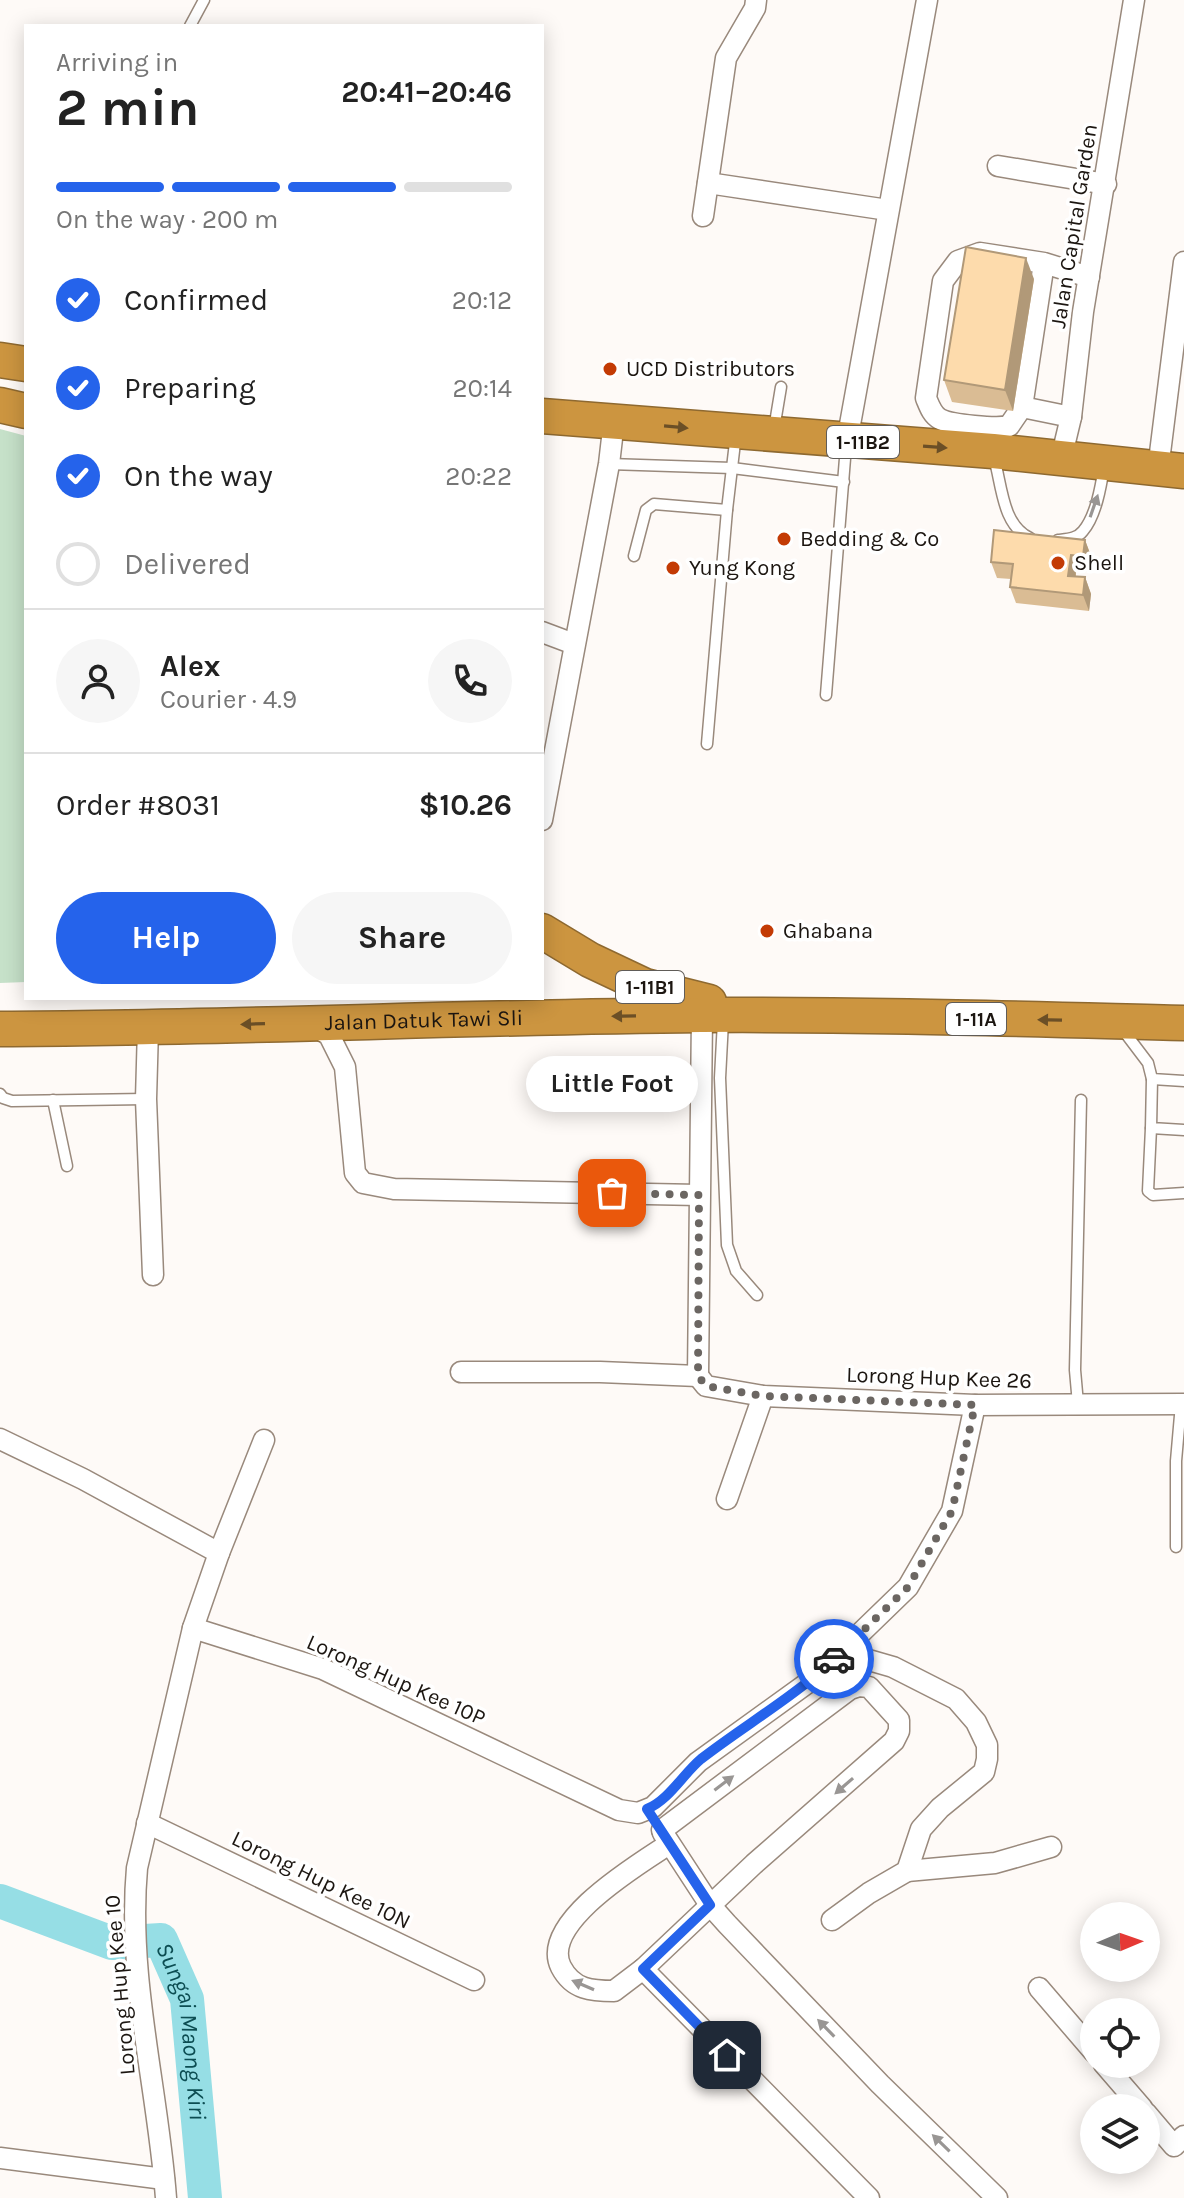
<!DOCTYPE html>
<html lang="en">
<head>
<meta charset="utf-8">
<style>
	:root { --surface:#fff; --page:#f6f6f6; --text:#222; --muted:#767676; --line:#e0e0e0; --accent:#2563eb }
	body { margin:0; font-family:Karla,sans-serif; background:var(--page); color:var(--text); height:100vh; display:flex; flex-direction:column; font-size:30px; white-space:nowrap }
	* { box-sizing:border-box; margin:0 }
	p { font-size:26px; color:var(--muted) }
	.icon { flex:none; width:44px; height:44px; fill:none; stroke:currentColor; stroke-width:2; stroke-linecap:round; stroke-linejoin:round }
	.map { position:relative; flex:1; overflow:hidden }
	.panel { position:absolute; left:24px; top:24px; width:520px; height:976px; display:flex; flex-direction:column; background:var(--surface); border-radius:0px; box-shadow:0 4px 20px #0003 }
	.panel>* { flex:none }
	.needle { width:52px; rotate:88deg }
	.controls { position:absolute; left:1080px; top:1902px; display:grid; gap:16px }
	.controls a { display:grid; place-items:center; width:80px; height:80px; border-radius:50%; background:var(--surface); box-shadow:0 4px 20px #0003; font-size:40px }
	.pin { position:absolute; display:grid; place-items:center; width:68px; height:68px; color:#fff; margin:-34px; border-radius:16px; box-shadow:0 4px 12px #0006 }
	.courier { position:absolute; display:grid; place-items:center; width:80px; height:80px; margin:-40px; border:6px solid #2563eb; border-radius:50%; background:#fff; color:#222; box-shadow:0 2px 10px #0007 }
	.bubble { position:absolute; height:56px; border-radius:28px; background:var(--surface); box-shadow:0 4px 20px #0003; font-size:26px; font-weight:700; line-height:56px; text-align:center }
	.overview em { font-style:normal; font-weight:700 }
	.overview div { display:flex; flex-direction:column-reverse }
	.overview { display:flex; align-items:center; justify-content:space-between; height:136px; padding:0 32px }
	h1 { font-size:52px; font-weight:700; line-height:60px }
	.bar { display:grid; grid-template-columns:repeat(4,1fr); gap:12px 8px; align-content:center; height:96px; padding:0 32px }
	.bar i { height:10px; border-radius:6px; background:var(--line) }
	.bar .on { background:var(--accent) }
	.bar p { grid-column:span 4 }
	.line { display:flex; align-items:center; gap:20px; padding:0 32px; border-top:2px solid var(--line) }
	.line div { flex:1 }
	.round { display:grid; place-items:center; flex:none; width:84px; height:84px; border-radius:42px; background:var(--page) }
	ol { padding:0 32px; list-style:none }
	li { display:flex; align-items:center; gap:24px; height:88px }
	li p { margin-inline-start:auto }
	li .icon { padding:8px; border-radius:50%; background:var(--accent); color:#fff; stroke-width:4 }
	li:last-child { color:var(--muted) }
	li i { width:44px; height:44px; border:4px solid var(--line); border-radius:50% }
	.cta { display:flex; gap:16px; margin-top:auto; padding:16px 32px }
	.cta a { flex:1; height:92px; border-radius:48px; background:var(--accent); color:#fff; font-size:32px; font-weight:700; line-height:92px; text-align:center }
	.cta a+a { background:var(--page); color:var(--text) }
	.map>svg:first-child { display:block }
	.green { fill:#c6e1c9 }
	.lines { fill:none; stroke-linecap:round; stroke-linejoin:round }
	.river { stroke:#96dee5; stroke-width:34 }
	.lane-casing { stroke:#99897c; stroke-width:13 }
	.street-casing { stroke:#99897c; stroke-width:23 }
	.highway-casing { stroke:#8e6930; stroke-width:37 }
	.lane { stroke:#fff; stroke-width:10 }
	.street { stroke:#fff; stroke-width:20 }
	.highway { stroke:#cc9540; stroke-width:34 }
	.wall { fill:#dabc94 }
	.shaded-wall { fill:#b19978 }
	.building { fill:#fddbac; stroke:#b19978; stroke-width:2 }
	.oneway { fill:#6b4f26 }
	.oneway2 { fill:#999694 }
	.done { stroke:#6b6662; stroke-width:8; stroke-dasharray:0 14.4 }
	.route { stroke:#2563eb; stroke-width:10 }
	.poi-dot { fill:#c33b05; stroke:#fff; stroke-width:3 }
	.labels { text-anchor:middle; dominant-baseline:central; stroke-width:7; stroke-linejoin:round; paint-order:stroke }
	.shield { fill:#fff; stroke:#605c58; stroke-width:2 }
	.shield-label { font-size:20px; font-weight:bold; fill:#1c1611 }
	.street-label { font-size:22px; fill:#1c1611; stroke:#fff }
	.poi-label { font-size:22px; fill:#1c1611; stroke:#fff; text-anchor:start }
	.water-label { font-size:24px; font-style:italic; fill:#0c4d52; stroke:#fff }
</style>
</head>
<body>
<div class="map">
<svg width="1184" height="2198" viewBox="0 0 1184 2198">
	<rect width="100%" height="100%" fill="#fefaf7"/>
	<path class="green" d="M 0,429 L 26,436 L 26,982 L 0,983 Z"/>
	<g class="lines">
		<path class="river" id="s1" d="M 0,1901 L 112,1943 L 161,1940 L 187,1999 L 205,2198"/>
		<defs>
			<g id="lane">
				<path d="M 190,26 L 204,0"/>
				<path d="M 774,429 L 781,387"/>
				<path d="M 994,458 C 1002,485 1002,525 1030,538"/>
				<path d="M 609,464 L 732,468 L 844,482"/>
				<path d="M 1058,540 C 1066,539 1077,539 1083,531 C 1096,516 1101,486 1104,467"/>
				<path d="M 634,556 L 646,510 L 654,504 L 727,510 L 736,434"/>
				<path d="M 826,695 L 846,446"/>
				<path d="M 707,744 L 727,510"/>
				<path d="M 723,1021 L 720,1078 L 727,1245 L 736,1271 L 757,1295"/>
				<path d="M 1123,1030 L 1148,1063 L 1152,1079 L 1184,1081"/>
				<path d="M 1152,1079 L 1151,1128 L 1184,1130"/>
				<path d="M 0,1094 L 3,1098 L 12,1101 L 146,1099"/>
				<path d="M 53,1100 L 67,1166"/>
				<path d="M 1151,1128 L 1148,1191 L 1153,1195 L 1184,1193"/>
				<path d="M 1078,1404 L 1075,1370 L 1081,1100"/>
				<path d="M 1176,1547 L 1176,1461 L 1181,1404"/>
			</g>
			<g id="street">
				<path d="M 998,166 L 1106,184"/>
				<path d="M 708,183 L 888,210"/>
				<path d="M 703,216 L 726,58 L 755,8 L 756,0"/>
				<path d="M 1044,263 L 1022,407 L 1009,426 C 997,429 951,425 940,419 C 932,415 929,405 926,398 L 943,281 L 958,261 L 980,253 L 1044,263 L 1089,277"/>
				<path d="M 1022,407 L 1071,417"/>
				<path d="M 847,441 L 927,0"/>
				<path d="M 1061,459 L 1071,417 L 1083,312 L 1134,0"/>
				<path d="M 1158,469 L 1184,262"/>
				<path d="M 542,632 L 574,644"/>
				<path d="M 542,820 L 609,464 L 614,421"/>
				<path d="M 312,1025 L 329,1035 L 345,1067 L 355,1173 L 363,1183 L 394,1189 L 699,1195"/>
				<path d="M 148,1028 L 146,1099 L 153,1275"/>
				<path d="M 461,1372 L 600,1372 L 698,1376"/>
				<path d="M 698,1376 L 706,1386 L 763,1396 L 975,1405 L 1184,1404"/>
				<path d="M 698,1376 L 702,1015"/>
				<path d="M 0,1439 L 83,1479 L 219,1553 L 193,1628"/>
				<path d="M 727,1499 L 763,1396"/>
				<path d="M 219,1553 L 264,1440"/>
				<path d="M 147,1823 L 474,1980"/>
				<path d="M 662,1830 L 850,1689 L 859,1686 L 869,1687 L 899,1720 L 899,1731 L 894,1741 L 754,1864 L 643,1969 L 614,1991 C 592,1991 573,1990 561,1967 C 539,1923 639,1864 669,1844"/>
				<path d="M 663,1833 L 710,1905 L 727,1924 L 880,2084 L 997,2198"/>
				<path d="M 907,1871 L 995,1863 L 1051,1847"/>
				<path d="M 832,1920 L 869,1893 L 907,1871 L 921,1829 L 940,1808 L 984,1772 L 987,1759 L 987,1745 L 976,1722 L 956,1699 L 893,1667 L 841,1652"/>
				<path d="M 643,1969 L 869,2198"/>
				<path d="M 1039,1988 L 1094,2052"/>
				<path d="M 1104,2064 L 1142,2108"/>
				<path d="M 1146,2113 L 1174,2146 L 1184,2136"/>
				<path d="M 0,2158 L 164,2179"/>
				<path d="M 166,2198 C 158,2089 127,1978 137,1868 L 193,1628 L 323,1669 L 619,1810 L 638,1813 L 653,1807 L 698,1762 L 813,1679 L 908,1587 L 952,1511 L 975,1405"/>
			</g>
			<g id="highway">
				<path d="M 0,360 L 26,364"/>
				<path d="M 0,405 L 26,411"/>
				<path d="M 542,416 L 993,451 L 1184,471"/>
				<path d="M 542,931 L 590,960 L 645,986 L 709,1002"/>
				<path id="s2" d="M 0,1029 C 234,1028 467,1017 701,1015 C 862,1014 1023,1019 1184,1023"/>
			</g>
		</defs>
		<use href="#lane" class="lane-casing"/>
		<use href="#street" class="street-casing"/>
		<use href="#highway" class="highway-casing"/>
		<use href="#lane" class="lane"/>
		<use href="#street" class="street"/>
		<use href="#highway" class="highway"/>
	</g>
	<g class="wall">
		<path d="M 1034,279 L 1013,411 L 952,402 L 944,380 Z"/>
		<path d="M 1085,540 L 1091,556 L 1089,572 L 1076,571 L 1076,576 L 1085,577 L 1091,594 L 1089,611 L 1016,603 L 1010,587 L 1011,579 L 997,578 L 991,562 Z"/>
	</g>
	<g class="shaded-wall">
		<path d="M 1026,258 L 1034,279 L 1013,411 L 1005,390 Z"/>
		<path d="M 1085,540 L 1091,556 L 1089,572 L 1083,556 Z"/>
		<path d="M 1071,555 L 1076,571 L 1074,592 L 1068,576 Z"/>
		<path d="M 1085,577 L 1091,594 L 1089,611 L 1083,595 Z"/>
	</g>
	<g class="building">
		<path d="M 966,247 L 1026,258 L 1005,390 L 944,380 Z"/>
		<path d="M 994,530 L 1085,540 L 1083,556 L 1071,555 L 1068,576 L 1085,577 L 1083,595 L 1010,587 L 1013,564 L 991,562 Z"/>
	</g>
	<defs><path id="oneway-solid" d="M-6-.8H1V-3.2L6.5 0L1 3.2V.8H-6Z" transform="scale(2)"/></defs>
	<g class="oneway">
		<use href="#oneway-solid" transform="translate(676 427) rotate(5)"/>
		<use href="#oneway-solid" transform="translate(935 447) rotate(4)"/>
		<use href="#oneway-solid" transform="translate(624 1016) rotate(179)"/>
		<use href="#oneway-solid" transform="translate(1050 1020) rotate(-179)"/>
		<use href="#oneway-solid" transform="translate(253 1024) rotate(178)"/>
	</g>
	<g class="oneway2">
		<use href="#oneway-solid" transform="translate(1094 506) rotate(-71)"/>
		<use href="#oneway-solid" transform="translate(724 1783) rotate(-37)"/>
		<use href="#oneway-solid" transform="translate(844 1786) rotate(139)"/>
		<use href="#oneway-solid" transform="translate(583 1985) rotate(-157)"/>
		<use href="#oneway-solid" transform="translate(826 2028) rotate(-134)"/>
		<use href="#oneway-solid" transform="translate(941 2143) rotate(-136)"/>
	</g>
	<g class="lines">
		<path class="done" d="M 612,1193 L 699,1195 L 698,1376 L 706,1386 L 763,1396 L 975,1405 L 952,1511 L 908,1587 L 834,1659"/>
		<path class="route" d="M 727,2055 L 643,1969 L 710,1905 L 647,1809 C 669,1800 683,1774 701,1759 C 745,1725 794,1697 834,1659"/>
	</g>
	<g class="poi-dot">
		<circle cx="610" cy="369" r="8"/>
		<circle cx="784" cy="539" r="8"/>
		<circle cx="1058" cy="563" r="8"/>
		<circle cx="673" cy="568" r="8"/>
		<circle cx="767" cy="931" r="8"/>
	</g>
	<g class="labels">
		<g class="shield">
			<rect x="827" y="426" width="72" height="32" rx="6"/>
			<rect x="616" y="971" width="68" height="32" rx="6"/>
			<rect x="946" y="1003" width="60" height="32" rx="6"/>
		</g>
		<g class="shield-label">
			<text x="863" y="442">1-11B2</text>
			<text x="650" y="987">1-11B1</text>
			<text x="976" y="1019">1-11A</text>
		</g>
		<g class="street-label">
			<text transform="translate(1074 226) rotate(-81)">Jalan Capital Garden</text>
			<text stroke="none"><textPath href="#s2" startOffset="424">Jalan Datuk Tawi Sli</textPath></text>
			<text transform="translate(939 1378) rotate(2)">Lorong Hup Kee 26</text>
			<text transform="translate(396 1680) rotate(24)">Lorong Hup Kee 10P</text>
			<text transform="translate(321 1880) rotate(26)">Lorong Hup Kee 10N</text>
			<text transform="translate(120 1985) rotate(-95)">Lorong Hup Kee 10</text>
		</g>
		<g class="poi-label">
			<text x="626" y="369">UCD Distributors</text>
			<text x="800" y="539">Bedding &amp; Co</text>
			<text x="1074" y="563">Shell</text>
			<text x="689" y="568">Yung Kong</text>
			<text x="783" y="931">Ghabana</text>
		</g>
		<g class="water-label">
			<text stroke="none"><textPath href="#s1" startOffset="264">Sungai Maong Kiri</textPath></text>
		</g>
	</g>
</svg>
<div class="controls">
<a><svg class="needle" viewBox="-14 -14 28 28"><path d="M0-13l5 13h-10z" fill="#e53935"/><path d="M0 13l5-13h-10z" fill="#767676"/></svg></a>
<a><svg class="icon" aria-label="locate" viewBox="0 0 24 24"><circle cx="12" cy="12" r="6"/><path d="M12 2v4M12 18v4M2 12h4M18 12h4"/></svg></a>
<a><svg class="icon" aria-label="layers" viewBox="0 0 24 24"><path d="M12 4l9 5-9 5-9-5zM3 14l9 5 9-5"/></svg></a>
</div>
<div class="pin" style="left:612px;top:1193px;background:#ea580c"><svg class="icon" aria-label="bag" viewBox="0 0 24 24"><path d="M5 8h14l-1 12H6zM9 8a3 3 0 0 1 6 0"/></svg></div>
<div class="pin" style="left:727px;top:2055px;background:#1f2937"><svg class="icon" aria-label="home" viewBox="0 0 24 24"><path d="M3 11l9-7 9 7M6 9v11h12V9"/></svg></div>
<div class="courier" style="left:834px;top:1659px"><svg class="icon" aria-label="car" viewBox="0 0 24 24"><path d="M5 17H2v-5l4-1 3-4h7l3 4 3 1v5h-3M9 17h6M6 11h13"/><circle cx="7" cy="17" r="2"/><circle cx="17" cy="17" r="2"/></svg></div>
<div class="bubble" style="left:526px;top:1056px;width:172px">Little Foot</div>
<section class="panel">
<div class="overview"><div><h1>2 min</h1><p>Arriving in</p></div><em>20:41–20:46</em></div>
<div class="bar"><i class="on"></i><i class="on"></i><i class="on"></i><i></i><p>On the way · 200 m</p></div>
<ol>
<li><svg class="icon" aria-label="check" viewBox="0 0 24 24"><path d="M5 12l5 5 9-10"/></svg>Confirmed<p>20:12</p></li>
<li><svg class="icon" aria-label="check" viewBox="0 0 24 24"><path d="M5 12l5 5 9-10"/></svg>Preparing<p>20:14</p></li>
<li><svg class="icon" aria-label="check" viewBox="0 0 24 24"><path d="M5 12l5 5 9-10"/></svg>On the way<p>20:22</p></li>
<li><i></i>Delivered</li>
</ol>
<div class="line" style="height:144px"><a class="round"><svg class="icon" aria-label="person" viewBox="0 0 24 24"><circle cx="12" cy="8" r="4"/><path d="M4 21q1-7 8-7t8 7"/></svg></a><div><b>Alex</b><p>Courier · 4.9</p></div><a class="round"><svg class="icon" aria-label="phone" viewBox="0 0 24 24"><path d="M5 4h4l2 5-3 2q2 4 5 5l2-3 5 2v4C11 20 4 13 5 4z"/></svg></a></div>
<div class="line" style="height:104px"><div>Order #8031</div><b>$10.26</b></div>
<div class="cta"><a>Help</a><a>Share</a></div>
</section>
</div>
</body>
</html>
